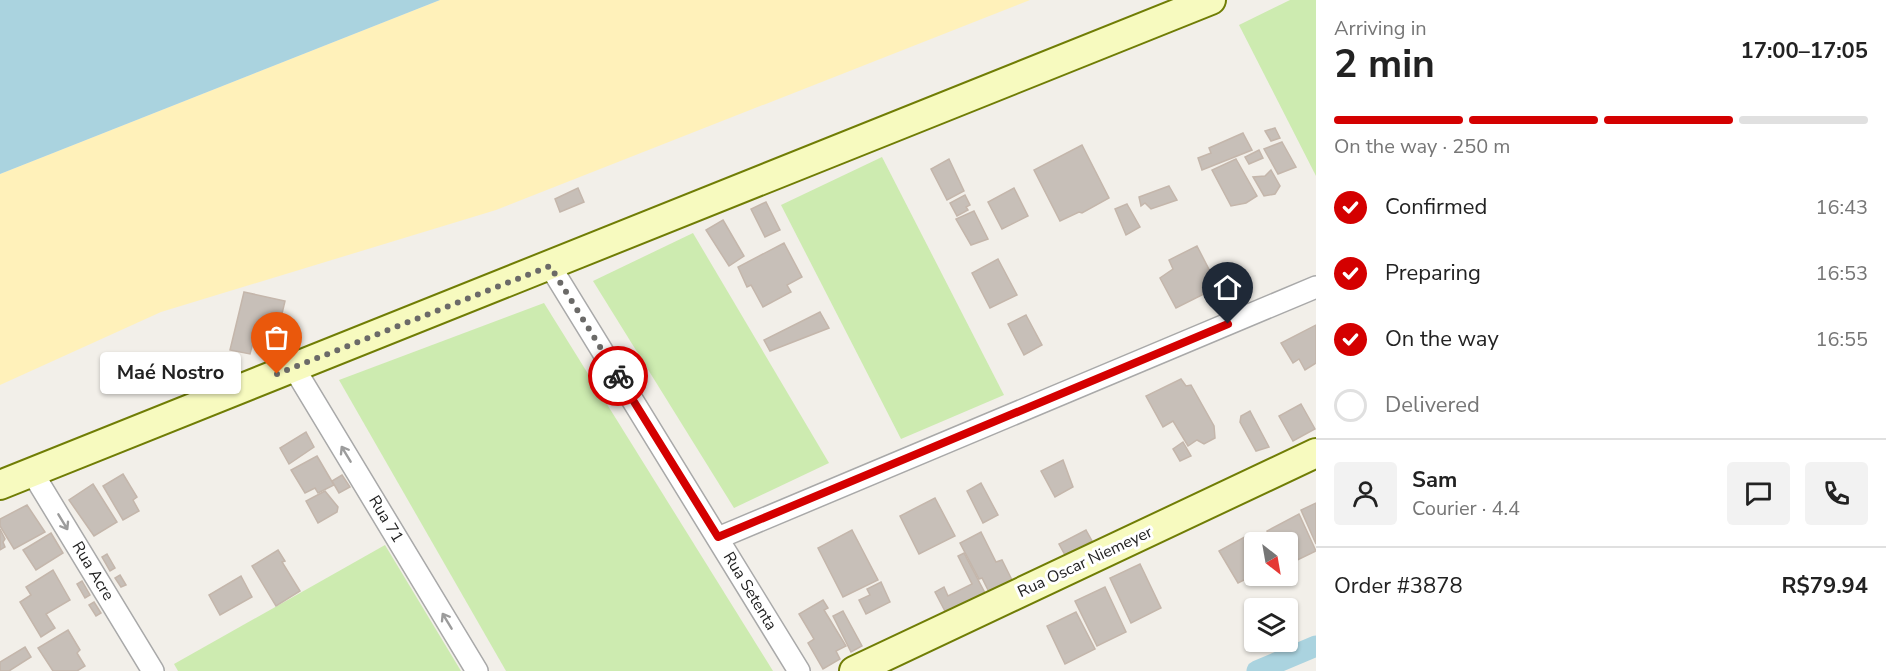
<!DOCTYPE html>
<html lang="en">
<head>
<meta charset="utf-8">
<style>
	:root { --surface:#fff; --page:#f2f2f2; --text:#222; --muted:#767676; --line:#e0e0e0; --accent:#d40000 }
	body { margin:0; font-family:"Nunito Sans",sans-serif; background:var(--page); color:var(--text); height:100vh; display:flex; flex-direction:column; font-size:22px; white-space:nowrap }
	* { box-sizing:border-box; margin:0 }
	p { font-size:20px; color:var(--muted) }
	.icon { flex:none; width:33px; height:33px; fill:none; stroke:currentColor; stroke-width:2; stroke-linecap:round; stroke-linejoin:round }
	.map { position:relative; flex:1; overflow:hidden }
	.sheet { display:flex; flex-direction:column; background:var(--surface); width:570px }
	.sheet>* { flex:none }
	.needle { width:39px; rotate:149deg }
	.buttons { position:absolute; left:1244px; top:532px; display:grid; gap:12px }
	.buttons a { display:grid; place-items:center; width:54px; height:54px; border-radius:6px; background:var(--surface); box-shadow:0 2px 4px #0004; font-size:30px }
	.pin { position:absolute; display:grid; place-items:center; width:51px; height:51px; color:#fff; margin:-62px -26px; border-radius:50% 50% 50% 0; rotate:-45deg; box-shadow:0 0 6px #0007 }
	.pin .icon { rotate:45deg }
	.courier { position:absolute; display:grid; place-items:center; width:60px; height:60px; margin:-30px; border:4px solid #d40000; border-radius:50%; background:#fff; color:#222; box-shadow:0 2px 8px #0007 }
	.bubble { position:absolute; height:42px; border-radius:6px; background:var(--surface); box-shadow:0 2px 4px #0004; font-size:20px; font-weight:700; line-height:42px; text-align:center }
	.headline em { font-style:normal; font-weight:700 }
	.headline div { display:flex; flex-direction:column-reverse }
	.headline { display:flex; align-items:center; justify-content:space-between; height:102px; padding:0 18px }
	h1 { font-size:39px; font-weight:700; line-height:45px }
	.bar { display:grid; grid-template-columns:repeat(4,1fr); gap:9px 6px; align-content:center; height:72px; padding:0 18px }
	.bar i { height:8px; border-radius:4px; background:var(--line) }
	.bar .active { background:var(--accent) }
	.bar p { grid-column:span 4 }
	.line { display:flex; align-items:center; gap:15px; padding:0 18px; border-top:2px solid var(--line) }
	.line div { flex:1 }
	.round { display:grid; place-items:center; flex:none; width:63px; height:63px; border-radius:6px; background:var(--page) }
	ol { padding:0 18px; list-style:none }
	li { display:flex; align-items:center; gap:18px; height:66px }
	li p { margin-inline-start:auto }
	li .icon { padding:6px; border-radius:50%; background:var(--accent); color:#fff; stroke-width:4 }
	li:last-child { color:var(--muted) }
	li i { width:33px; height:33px; border:3px solid var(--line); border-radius:50% }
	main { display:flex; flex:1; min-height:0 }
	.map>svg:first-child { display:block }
	.grass { fill:#cdebb0 }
	.sand { fill:#fff1ba }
	.water { fill:#aad3df }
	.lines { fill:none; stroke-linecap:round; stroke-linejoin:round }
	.canal { stroke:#aad3df; stroke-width:21 }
	.building { fill:#c7bfb8; stroke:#c4b6ab; stroke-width:1.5 }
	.street-casing { stroke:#a9a9a9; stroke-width:24 }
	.secondary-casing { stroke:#707d05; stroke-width:32 }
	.street { stroke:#fff; stroke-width:21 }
	.secondary { stroke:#f7fabf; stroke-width:28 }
	.oneway { stroke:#9c9c9c }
	.done { stroke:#6b6a68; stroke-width:6; stroke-dasharray:0 10.8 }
	.route { stroke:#d40000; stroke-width:8 }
	.labels { text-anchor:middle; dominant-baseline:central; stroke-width:6; stroke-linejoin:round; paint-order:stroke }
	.street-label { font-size:16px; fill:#222; stroke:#fff }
</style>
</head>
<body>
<main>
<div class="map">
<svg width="1316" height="671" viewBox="0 0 1316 671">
	<rect width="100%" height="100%" fill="#f2efe9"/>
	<g class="grass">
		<path d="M 1290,0 L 1316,0 L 1316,176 L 1239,25 Z"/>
		<path d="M 882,157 L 1004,395 L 901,439 L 781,205 Z"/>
		<path d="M 693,233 L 829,463 L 734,508 L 593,281 Z"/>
		<path d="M 544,303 L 773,671 L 506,671 L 339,380 Z"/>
		<path d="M 385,545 L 461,671 L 178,671 L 174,664 Z"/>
	</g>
	<path class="sand" d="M 440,0 L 1030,0 L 496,210 L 161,312 L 0,385 L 0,174 Z"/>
	<path class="water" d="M 0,0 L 440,0 L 0,174 Z"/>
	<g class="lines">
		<path class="canal" d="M 1257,671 L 1316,646"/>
	</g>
	<g class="building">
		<path d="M 1275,128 L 1280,138 L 1271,141 L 1265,131 Z"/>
		<path d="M 1243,133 L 1252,150 L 1202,170 L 1198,158 L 1211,153 L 1209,148 Z"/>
		<path d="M 1282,142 L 1296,167 L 1278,174 L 1264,149 Z"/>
		<path d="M 1082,145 L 1109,198 L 1082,213 L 1079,212 L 1060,221 L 1034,170 Z"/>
		<path d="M 1259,150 L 1263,158 L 1249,164 L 1245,157 Z"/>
		<path d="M 949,159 L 964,191 L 947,200 L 931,169 Z"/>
		<path d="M 1236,159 L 1257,196 L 1246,203 L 1231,206 L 1212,170 Z"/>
		<path d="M 1271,170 L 1280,186 L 1275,194 L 1264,196 L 1253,177 L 1265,176 Z"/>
		<path d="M 1169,186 L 1177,200 L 1151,209 L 1145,203 L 1141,206 L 1139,197 Z"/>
		<path d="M 578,188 L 584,202 L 560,212 L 555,199 Z"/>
		<path d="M 1014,188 L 1028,216 L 1002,229 L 988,202 Z"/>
		<path d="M 965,195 L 970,205 L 966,207 L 968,210 L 957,216 L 950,203 Z"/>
		<path d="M 766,202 L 780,230 L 765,237 L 751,209 Z"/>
		<path d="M 1127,204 L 1140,227 L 1126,235 L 1115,209 Z"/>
		<path d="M 974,211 L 988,239 L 971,245 L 956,219 Z"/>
		<path d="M 723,220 L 744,256 L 729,266 L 706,230 Z"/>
		<path d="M 784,243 L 802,277 L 787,285 L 791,292 L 763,307 L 751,285 L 747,287 L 738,267 Z"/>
		<path d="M 1197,246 L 1218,287 L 1176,308 L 1160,278 L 1173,269 L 1169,260 Z"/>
		<path d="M 998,259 L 1017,295 L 990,308 L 972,273 Z"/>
		<path d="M 244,292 L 285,301 L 275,343 L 254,339 L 250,354 L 230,350 Z"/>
		<path d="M 820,312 L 829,328 L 770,351 L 764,340 Z"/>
		<path d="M 1026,315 L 1042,345 L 1024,355 L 1008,324 Z"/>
		<path d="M 1316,325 L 1316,363 L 1305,370 L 1299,359 L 1293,363 L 1281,343 Z"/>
		<path d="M 1181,379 L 1186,386 L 1191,385 L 1214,426 L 1215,438 L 1204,444 L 1197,440 L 1188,446 L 1173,421 L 1163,427 L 1146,396 Z"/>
		<path d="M 1301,404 L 1315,429 L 1293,441 L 1279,416 Z"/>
		<path d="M 1250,411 L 1269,447 L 1256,451 L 1240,422 L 1241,416 Z"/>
		<path d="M 306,432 L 314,447 L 289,464 L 280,448 Z"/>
		<path d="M 1183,442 L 1191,456 L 1180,461 L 1173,449 Z"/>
		<path d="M 317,456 L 334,485 L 318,493 L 315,488 L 305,493 L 291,470 Z"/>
		<path d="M 1063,460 L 1073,487 L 1055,497 L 1041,471 Z"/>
		<path d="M 123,474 L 137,497 L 133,500 L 139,511 L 123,520 L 103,486 Z"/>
		<path d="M 342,475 L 350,487 L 339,493 L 332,481 Z"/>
		<path d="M 981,483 L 998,515 L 983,523 L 967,491 Z"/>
		<path d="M 93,484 L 117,522 L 94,536 L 69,500 Z"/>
		<path d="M 325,491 L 338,507 L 337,512 L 318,523 L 306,501 Z"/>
		<path d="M 935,498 L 955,536 L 919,554 L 900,516 Z"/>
		<path d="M 1316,503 L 1316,544 L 1301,510 Z"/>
		<path d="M 27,505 L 45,532 L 14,549 L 0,526 L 0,519 Z"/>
		<path d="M 1299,514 L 1316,551 L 1287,565 L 1287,543 L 1272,543 L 1267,531 Z"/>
		<path d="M 0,529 L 5,539 L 3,542 L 5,547 L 0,550 Z"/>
		<path d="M 852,530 L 878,580 L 843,597 L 818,548 Z"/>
		<path d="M 1086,530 L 1092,541 L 1065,555 L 1059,544 Z"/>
		<path d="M 981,532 L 996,562 L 1002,560 L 1012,580 L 989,592 L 982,578 L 979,579 L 960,543 Z"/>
		<path d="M 51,533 L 63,553 L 36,570 L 23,550 Z"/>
		<path d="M 1252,533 L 1258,543 L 1254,543 L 1254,575 L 1238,583 L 1219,551 Z"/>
		<path d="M 278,550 L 285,561 L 282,562 L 300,591 L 276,606 L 252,566 Z"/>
		<path d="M 964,553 L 985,593 L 946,613 L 935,592 L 944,587 L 948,596 L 972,584 L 958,556 Z"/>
		<path d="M 107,554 L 115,568 L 110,571 L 102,557 Z"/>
		<path d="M 1140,564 L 1161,608 L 1131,623 L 1110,578 Z"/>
		<path d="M 53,570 L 70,600 L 46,614 L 55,628 L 41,637 L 20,602 L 31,595 L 26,587 Z"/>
		<path d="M 120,575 L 126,585 L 121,587 L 115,578 Z"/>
		<path d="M 241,576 L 252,597 L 220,615 L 209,595 Z"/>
		<path d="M 82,581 L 90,595 L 85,598 L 77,584 Z"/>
		<path d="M 881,582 L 890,602 L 866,614 L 859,600 L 870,595 L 867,589 Z"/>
		<path d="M 1105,587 L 1126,632 L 1097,646 L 1075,601 Z"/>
		<path d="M 823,600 L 828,608 L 824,610 L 846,646 L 836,651 L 840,659 L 823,669 L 808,643 L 814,639 L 799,614 Z"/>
		<path d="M 94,602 L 101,613 L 96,616 L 89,605 Z"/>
		<path d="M 843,611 L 862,646 L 851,652 L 833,616 Z"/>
		<path d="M 1076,612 L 1095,649 L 1065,664 L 1047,626 Z"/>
		<path d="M 68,630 L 80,650 L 77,653 L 85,666 L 77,671 L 53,671 L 38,648 Z"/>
		<path d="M 25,647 L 31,657 L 9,671 L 0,671 L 0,662 Z"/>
	</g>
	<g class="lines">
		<defs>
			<g id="street">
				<path d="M 550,266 L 799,671"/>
				<path d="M 294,368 L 477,671"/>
				<path d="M 32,472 L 153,671"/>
				<path d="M 718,538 L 1316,287"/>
			</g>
			<g id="secondary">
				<path d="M 0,485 L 1211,0"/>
				<path d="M 854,671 L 1316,453"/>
			</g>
		</defs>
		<use href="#street" class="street-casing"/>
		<use href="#secondary" class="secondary-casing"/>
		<use href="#street" class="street"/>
		<use href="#secondary" class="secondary"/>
	</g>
	<defs><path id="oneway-shaft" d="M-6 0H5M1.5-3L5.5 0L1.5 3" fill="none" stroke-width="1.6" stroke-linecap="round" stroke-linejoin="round" transform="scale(1.5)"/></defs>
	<g class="oneway">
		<use href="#oneway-shaft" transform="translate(346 454) rotate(-121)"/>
		<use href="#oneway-shaft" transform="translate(63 522) rotate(59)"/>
		<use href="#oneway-shaft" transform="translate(447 621) rotate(-121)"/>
	</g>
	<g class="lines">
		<path class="done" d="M 277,374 L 550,266 L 618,376"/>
		<path class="route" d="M 618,376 L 718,537 L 1228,324"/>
	</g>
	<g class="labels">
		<g class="street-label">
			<text transform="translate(386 519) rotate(59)">Rua 71</text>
			<text transform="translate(1085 562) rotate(-25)">Rua Oscar Niemeyer</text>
			<text transform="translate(93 571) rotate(59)">Rua Acre</text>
			<text transform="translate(750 591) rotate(59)">Rua Setenta</text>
		</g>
	</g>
</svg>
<div class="buttons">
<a><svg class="needle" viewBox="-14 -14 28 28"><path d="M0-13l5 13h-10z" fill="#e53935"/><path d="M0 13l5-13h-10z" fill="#767676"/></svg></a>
<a><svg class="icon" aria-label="layers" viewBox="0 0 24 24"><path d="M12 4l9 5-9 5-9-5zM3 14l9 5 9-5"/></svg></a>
</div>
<div class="pin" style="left:277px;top:374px;background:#ea580c"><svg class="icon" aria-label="bag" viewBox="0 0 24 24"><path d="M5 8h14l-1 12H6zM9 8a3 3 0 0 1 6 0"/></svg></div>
<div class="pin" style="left:1228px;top:324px;background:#1f2937"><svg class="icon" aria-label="home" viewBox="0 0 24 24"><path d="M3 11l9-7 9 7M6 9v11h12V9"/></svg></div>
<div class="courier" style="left:618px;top:376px"><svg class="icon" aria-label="bike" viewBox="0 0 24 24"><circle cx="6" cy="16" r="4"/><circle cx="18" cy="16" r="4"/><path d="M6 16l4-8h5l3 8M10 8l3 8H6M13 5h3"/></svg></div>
<div class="bubble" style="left:100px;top:352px;width:141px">Maé Nostro</div>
</div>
<section class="sheet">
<div class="headline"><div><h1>2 min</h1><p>Arriving in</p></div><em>17:00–17:05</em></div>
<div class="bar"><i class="active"></i><i class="active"></i><i class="active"></i><i></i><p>On the way · 250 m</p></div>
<ol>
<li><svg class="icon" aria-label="check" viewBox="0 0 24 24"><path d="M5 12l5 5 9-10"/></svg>Confirmed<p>16:43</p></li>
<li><svg class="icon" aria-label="check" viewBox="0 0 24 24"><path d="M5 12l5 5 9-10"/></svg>Preparing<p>16:53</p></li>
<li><svg class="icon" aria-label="check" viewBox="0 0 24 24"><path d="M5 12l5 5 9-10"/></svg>On the way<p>16:55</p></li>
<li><i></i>Delivered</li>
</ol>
<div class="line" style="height:108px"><a class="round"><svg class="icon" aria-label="person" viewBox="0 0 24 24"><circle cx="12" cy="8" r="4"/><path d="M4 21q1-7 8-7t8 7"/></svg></a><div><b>Sam</b><p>Courier · 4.4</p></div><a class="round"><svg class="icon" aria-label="chat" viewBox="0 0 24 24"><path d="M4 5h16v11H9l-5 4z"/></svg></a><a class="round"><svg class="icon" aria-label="phone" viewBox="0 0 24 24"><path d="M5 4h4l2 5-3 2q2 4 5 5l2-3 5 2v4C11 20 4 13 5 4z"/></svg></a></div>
<div class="line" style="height:78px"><div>Order #3878</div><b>R$79.94</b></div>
</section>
</main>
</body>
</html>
